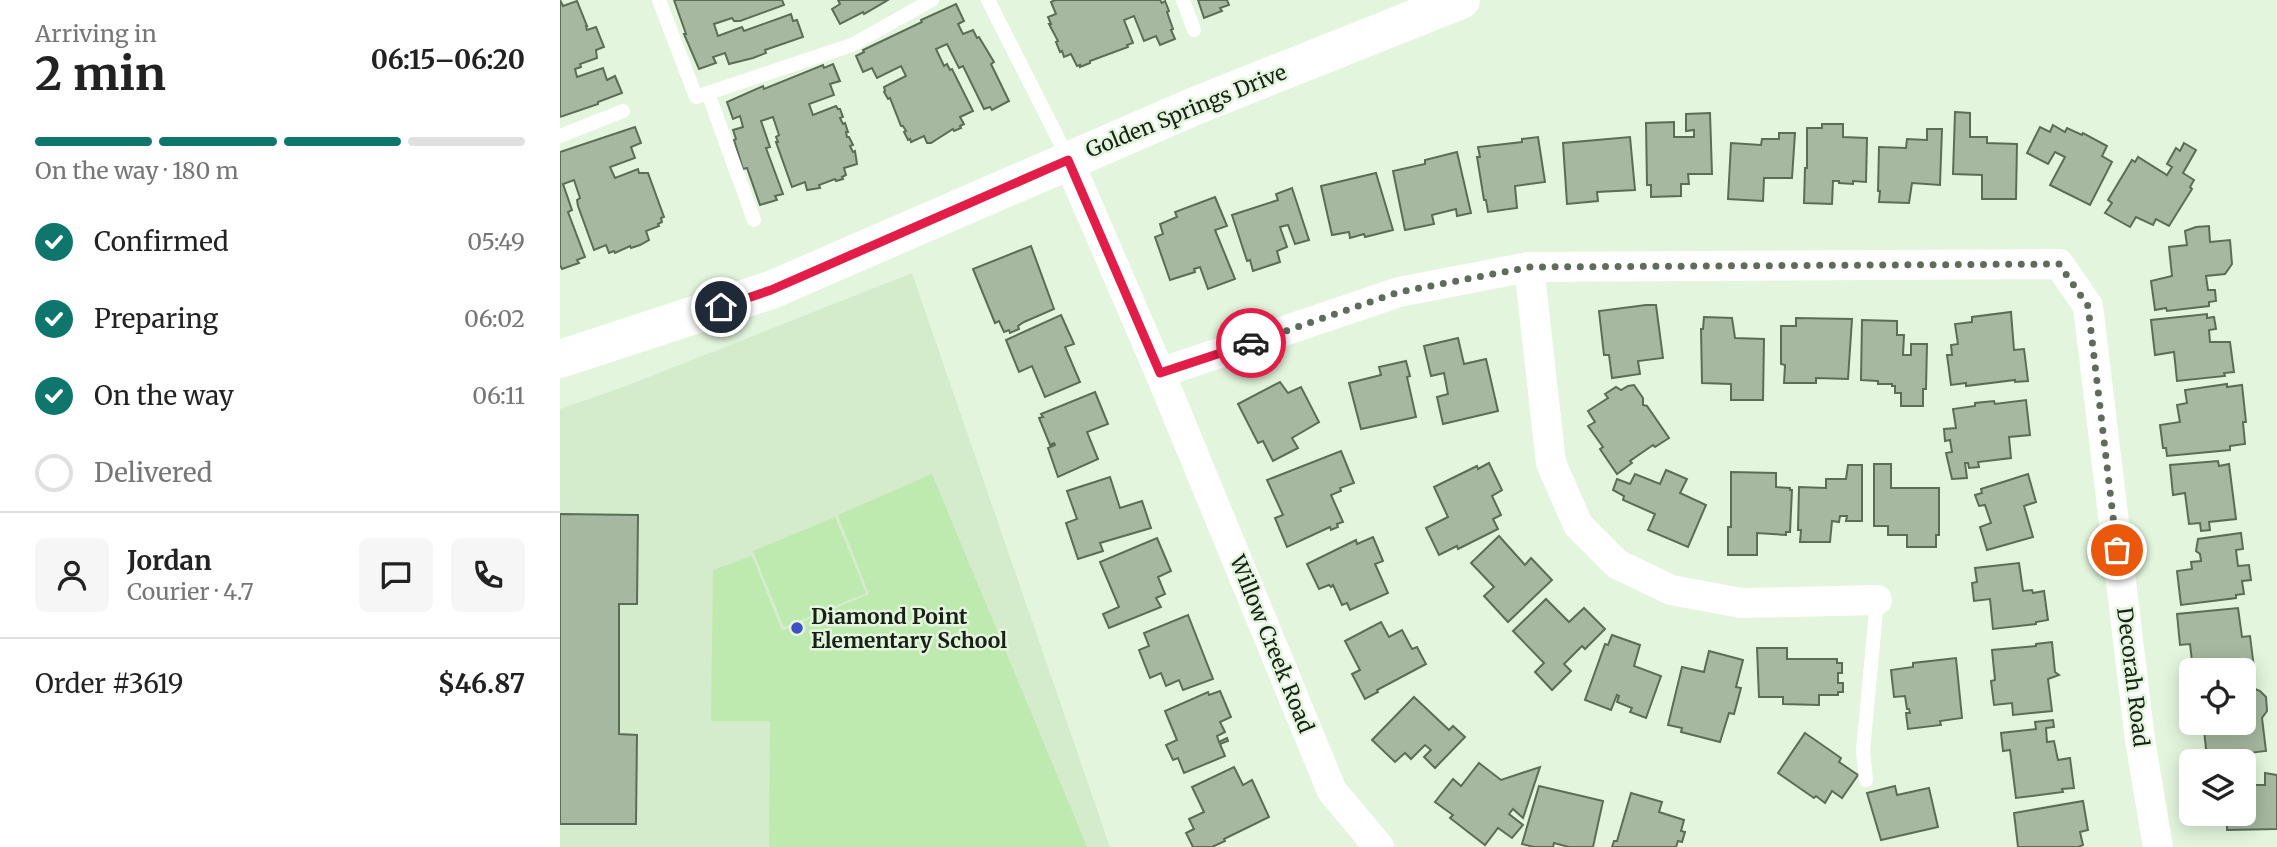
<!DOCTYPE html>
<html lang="en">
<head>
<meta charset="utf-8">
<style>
	:root { --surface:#fff; --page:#f6f6f6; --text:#222; --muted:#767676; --line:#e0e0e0; --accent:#0f766e }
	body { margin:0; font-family:Merriweather,serif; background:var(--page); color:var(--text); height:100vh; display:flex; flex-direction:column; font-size:26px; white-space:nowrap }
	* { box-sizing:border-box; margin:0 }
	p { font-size:23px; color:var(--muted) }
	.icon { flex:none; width:38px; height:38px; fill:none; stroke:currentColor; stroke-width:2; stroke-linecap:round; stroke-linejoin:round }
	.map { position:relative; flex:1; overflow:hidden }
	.sheet { display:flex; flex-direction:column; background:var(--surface); width:560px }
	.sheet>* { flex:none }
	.controls { position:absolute; left:1619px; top:658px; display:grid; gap:14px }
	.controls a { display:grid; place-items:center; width:77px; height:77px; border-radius:10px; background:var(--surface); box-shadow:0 4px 18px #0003; font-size:35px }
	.pin { position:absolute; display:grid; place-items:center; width:60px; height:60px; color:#fff; margin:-30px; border:4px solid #fff; border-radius:50%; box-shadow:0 2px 7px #0007 }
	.courier { position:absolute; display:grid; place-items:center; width:70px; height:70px; margin:-35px; border:5px solid #e11d48; border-radius:50%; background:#fff; color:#222; box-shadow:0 2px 9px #0007 }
	.overview em { font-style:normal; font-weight:700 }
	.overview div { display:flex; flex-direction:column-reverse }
	.overview { display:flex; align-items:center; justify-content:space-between; height:119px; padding:0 35px }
	h1 { font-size:46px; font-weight:700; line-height:52px }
	.bar { display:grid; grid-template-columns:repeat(4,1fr); gap:10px 7px; align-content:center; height:84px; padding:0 35px }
	.bar i { height:9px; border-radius:5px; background:var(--line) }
	.bar .current { background:var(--accent) }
	.bar p { grid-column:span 4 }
	.line { display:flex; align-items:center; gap:18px; padding:0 35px; border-top:2px solid var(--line) }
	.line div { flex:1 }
	.round { display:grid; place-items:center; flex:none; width:74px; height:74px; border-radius:10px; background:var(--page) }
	ol { padding:0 35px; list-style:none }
	li { display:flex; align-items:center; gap:21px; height:77px }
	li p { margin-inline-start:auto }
	li .icon { padding:7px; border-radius:50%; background:var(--accent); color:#fff; stroke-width:4 }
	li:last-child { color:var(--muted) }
	li i { width:38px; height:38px; border:4px solid var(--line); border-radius:50% }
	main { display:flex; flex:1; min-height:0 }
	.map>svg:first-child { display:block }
	.built { fill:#d4eccc }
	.green { fill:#bee9af }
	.building { fill:#a6b8a0; stroke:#5c6d57; stroke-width:2 }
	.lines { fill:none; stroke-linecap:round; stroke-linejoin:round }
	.service { stroke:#fff; stroke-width:14 }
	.minor { stroke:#fff; stroke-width:30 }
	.secondary { stroke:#fff; stroke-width:38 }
	.done { stroke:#606b5c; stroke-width:7; stroke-dasharray:0 12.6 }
	.route { stroke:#e11d48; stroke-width:9 }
	.poi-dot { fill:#3b51c4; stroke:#e3f6dd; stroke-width:2.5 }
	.labels { text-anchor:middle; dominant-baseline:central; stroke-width:5; stroke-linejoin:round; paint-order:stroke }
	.street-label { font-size:21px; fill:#192017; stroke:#e3f6dd }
	.poi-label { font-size:21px; font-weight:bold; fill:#192017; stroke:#e3f6dd; text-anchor:start }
</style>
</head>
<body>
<main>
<section class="sheet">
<div class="overview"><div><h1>2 min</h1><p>Arriving in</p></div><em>06:15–06:20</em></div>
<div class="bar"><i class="current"></i><i class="current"></i><i class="current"></i><i></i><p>On the way · 180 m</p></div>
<ol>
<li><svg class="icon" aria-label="check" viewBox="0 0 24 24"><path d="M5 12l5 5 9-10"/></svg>Confirmed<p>05:49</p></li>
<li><svg class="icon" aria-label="check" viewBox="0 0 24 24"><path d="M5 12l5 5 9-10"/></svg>Preparing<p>06:02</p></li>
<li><svg class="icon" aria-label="check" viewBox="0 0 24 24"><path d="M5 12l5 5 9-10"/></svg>On the way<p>06:11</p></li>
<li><i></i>Delivered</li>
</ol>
<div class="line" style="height:126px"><a class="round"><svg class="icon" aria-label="person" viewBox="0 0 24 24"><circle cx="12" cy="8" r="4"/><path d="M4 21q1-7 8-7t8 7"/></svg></a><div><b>Jordan</b><p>Courier · 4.7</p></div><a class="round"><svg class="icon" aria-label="chat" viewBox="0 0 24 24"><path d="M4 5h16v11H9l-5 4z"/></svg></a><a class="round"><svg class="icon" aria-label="phone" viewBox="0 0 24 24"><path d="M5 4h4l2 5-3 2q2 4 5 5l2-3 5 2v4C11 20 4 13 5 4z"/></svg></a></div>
<div class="line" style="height:91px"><div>Order #3619</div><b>$46.87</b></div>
</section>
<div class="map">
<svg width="1717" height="847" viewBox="0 0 1717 847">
	<rect width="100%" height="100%" fill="#e3f6dd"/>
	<path class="built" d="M 352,273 L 550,847 L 0,847 L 0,409 L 66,386 Z"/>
	<g class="green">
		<path d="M 372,474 L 527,847 L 209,847 L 210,721 L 151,721 L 153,570 L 192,556 L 222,631 L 309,594 L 278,515 Z"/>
		<path d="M 275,517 L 306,593 L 224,627 L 193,551 Z"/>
	</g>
	<g class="building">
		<path d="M 0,0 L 3,6 L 17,1 L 27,26 L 26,26 L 27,30 L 36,27 L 44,47 L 36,50 L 37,58 L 20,64 L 21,67 L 15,69 L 17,77 L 43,68 L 47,80 L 55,76 L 62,93 L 38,102 L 38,104 L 0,117 Z"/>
		<path d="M 114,0 L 222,0 L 224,5 L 180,21 L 174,21 L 172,18 L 154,24 L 158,36 L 182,27 L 184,31 L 231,14 L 233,21 L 237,20 L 243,37 L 205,50 L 206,53 L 193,58 L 169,64 L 165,53 L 153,57 L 156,63 L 139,69 L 124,34 L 126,34 Z"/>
		<path d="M 278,0 L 328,0 L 304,14 L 303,12 L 280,24 L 272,9 L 280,4 Z"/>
		<path d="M 495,0 L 600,0 L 602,3 L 605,1 L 609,11 L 607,12 L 613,29 L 611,30 L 615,39 L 600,45 L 596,36 L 584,41 L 574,16 L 564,20 L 573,43 L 567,45 L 568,47 L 530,61 L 530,63 L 520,67 L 520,65 L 517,66 L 511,54 L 504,57 L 502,51 L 500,52 L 496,42 L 498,41 L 489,24 L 491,24 L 488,17 L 496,14 L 491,2 Z"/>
		<path d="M 638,0 L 667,0 L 669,5 L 660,8 L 662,11 L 644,18 Z"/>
		<path d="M 396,4 L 404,21 L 398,24 L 403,34 L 413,30 L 417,38 L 419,37 L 434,62 L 431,64 L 449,101 L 432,110 L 430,107 L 424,109 L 403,66 L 399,68 L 387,44 L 376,49 L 384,66 L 387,64 L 390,70 L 392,69 L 413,111 L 400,117 L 404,124 L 400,126 L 401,128 L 394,131 L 393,129 L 371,143 L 367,143 L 364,136 L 351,142 L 350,139 L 348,140 L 344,132 L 346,131 L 343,126 L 341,126 L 330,98 L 328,99 L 324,92 L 325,91 L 324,87 L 346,76 L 341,66 L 317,78 L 312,68 L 303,72 L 296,56 L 304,52 L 303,50 L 362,22 L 361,20 Z"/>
		<path d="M 273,64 L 280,81 L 270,84 L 274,95 L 249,104 L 253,115 L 276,106 L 278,109 L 280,109 L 283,117 L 280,118 L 283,124 L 285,123 L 288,132 L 286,132 L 287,137 L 289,137 L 293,145 L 290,146 L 293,152 L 295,151 L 297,164 L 284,168 L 286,175 L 282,177 L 283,179 L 276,181 L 275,179 L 259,185 L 260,188 L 247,190 L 245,182 L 232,187 L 216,142 L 218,142 L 216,137 L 219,135 L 213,117 L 201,121 L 210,147 L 206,148 L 223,194 L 215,196 L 217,200 L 200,205 L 187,168 L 183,169 L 174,140 L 176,139 L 173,130 L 183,127 L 180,116 L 173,119 L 167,102 L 203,86 L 204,89 L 263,65 L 264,68 Z"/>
		<path d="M 1395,112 L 1410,113 L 1410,137 L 1427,137 L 1427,143 L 1457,144 L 1456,199 L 1422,199 L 1422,175 L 1393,174 Z"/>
		<path d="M 1150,113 L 1152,174 L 1128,174 L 1129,184 L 1121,184 L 1121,196 L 1091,197 L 1091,185 L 1087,185 L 1086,123 L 1114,122 L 1114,137 L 1134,137 L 1134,130 L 1126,131 L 1126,114 Z"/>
		<path d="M 1262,124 L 1283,124 L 1283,137 L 1307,138 L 1306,182 L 1293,181 L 1293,184 L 1279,183 L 1279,181 L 1273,181 L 1272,204 L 1244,203 L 1245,168 L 1247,168 L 1247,128 L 1262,128 Z"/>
		<path d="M 1493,125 L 1505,132 L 1507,128 L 1522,135 L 1523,133 L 1547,146 L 1542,156 L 1552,162 L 1530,205 L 1490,185 L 1505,157 L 1495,152 L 1488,164 L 1467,153 L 1480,127 L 1490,132 Z"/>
		<path d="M 75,127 L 81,143 L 71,147 L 75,158 L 50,167 L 55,178 L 78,169 L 79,173 L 88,173 L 104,217 L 101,218 L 102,222 L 98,224 L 99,226 L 86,231 L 89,240 L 80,245 L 71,248 L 70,246 L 55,253 L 54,251 L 49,253 L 46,245 L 34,250 L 18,206 L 17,200 L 20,198 L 14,180 L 3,184 L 12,210 L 8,212 L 25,257 L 17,260 L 19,263 L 2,269 L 0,265 L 0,152 Z"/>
		<path d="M 1367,129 L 1382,129 L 1380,185 L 1352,183 L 1349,203 L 1319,202 L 1320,191 L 1318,191 L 1319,147 L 1346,148 L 1347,139 L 1367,140 Z"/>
		<path d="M 1219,133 L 1235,133 L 1232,178 L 1204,178 L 1203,201 L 1168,199 L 1171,143 L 1201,145 L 1202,139 L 1219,139 Z"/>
		<path d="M 978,137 L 985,182 L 955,186 L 957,208 L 928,212 L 926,200 L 924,200 L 917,157 L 920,157 L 918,147 L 962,142 L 962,139 Z"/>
		<path d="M 1070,137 L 1075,190 L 1037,192 L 1038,201 L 1007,204 L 1003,143 Z"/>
		<path d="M 1624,143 L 1636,150 L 1623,173 L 1634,180 L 1630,187 L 1632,189 L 1609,226 L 1596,219 L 1593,225 L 1576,217 L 1570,227 L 1545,213 L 1552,203 L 1548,200 L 1572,160 L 1575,162 L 1578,157 L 1607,175 L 1612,167 L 1607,164 L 1616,148 L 1620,151 Z"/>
		<path d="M 897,152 L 911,213 L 897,216 L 896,209 L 872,215 L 874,224 L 845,230 L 833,171 L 865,164 L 865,160 Z"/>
		<path d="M 816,173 L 833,230 L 805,237 L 804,234 L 790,238 L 789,232 L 772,235 L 761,186 Z"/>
		<path d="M 732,188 L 749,240 L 735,244 L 728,225 L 720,227 L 727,247 L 717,251 L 720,262 L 693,271 L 690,260 L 687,261 L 672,215 L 718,200 L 716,194 Z"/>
		<path d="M 655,197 L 667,226 L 655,230 L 675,279 L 648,289 L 640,267 L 634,269 L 635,272 L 610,280 L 595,237 L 603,234 L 600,224 L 617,217 L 615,212 Z"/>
		<path d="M 1649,226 L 1650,242 L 1670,240 L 1672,264 L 1665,274 L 1646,276 L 1648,290 L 1655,290 L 1656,301 L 1649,302 L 1649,306 L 1607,311 L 1606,308 L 1595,310 L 1591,281 L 1612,276 L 1609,247 L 1627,245 L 1625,231 L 1636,227 Z"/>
		<path d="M 471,246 L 494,309 L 464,322 L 458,326 L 459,329 L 450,333 L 449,330 L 444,332 L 439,321 L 435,323 L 413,269 Z"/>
		<path d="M 1086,305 L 1096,305 L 1103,358 L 1078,361 L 1080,374 L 1052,378 L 1049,355 L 1044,355 L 1039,311 Z"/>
		<path d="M 1451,312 L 1454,350 L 1464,349 L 1468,381 L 1455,382 L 1455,380 L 1406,386 L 1406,383 L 1391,385 L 1387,355 L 1392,355 L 1391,345 L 1398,344 L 1395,324 L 1412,322 L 1412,317 Z"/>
		<path d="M 1647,314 L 1647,318 L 1654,317 L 1656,329 L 1649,330 L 1650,342 L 1670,342 L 1674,372 L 1664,373 L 1665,376 L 1617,381 L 1614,352 L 1595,355 L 1591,320 Z"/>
		<path d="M 501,315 L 514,344 L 505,347 L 520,382 L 485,397 L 472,366 L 459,372 L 446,340 Z"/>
		<path d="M 1144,317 L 1172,318 L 1175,338 L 1204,339 L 1203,400 L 1171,400 L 1171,384 L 1142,383 L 1141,329 L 1143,329 Z"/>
		<path d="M 1236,318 L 1292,319 L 1288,379 L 1256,378 L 1256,383 L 1224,383 L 1225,365 L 1221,364 L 1221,326 L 1236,326 Z"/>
		<path d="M 1302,320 L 1337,321 L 1337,335 L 1344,335 L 1343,355 L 1351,355 L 1351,344 L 1367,344 L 1366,389 L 1363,389 L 1363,406 L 1341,406 L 1341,393 L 1335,393 L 1335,386 L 1332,386 L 1332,384 L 1318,384 L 1318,381 L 1301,380 Z"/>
		<path d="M 898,338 L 904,364 L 926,359 L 938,411 L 883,424 L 877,397 L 888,394 L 884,373 L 871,376 L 864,346 Z"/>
		<path d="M 846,361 L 850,376 L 847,377 L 856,417 L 801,429 L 789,383 L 821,375 L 819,367 Z"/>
		<path d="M 720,382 L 728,393 L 741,387 L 759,422 L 732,438 L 738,448 L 713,461 L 703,441 L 698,443 L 678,404 Z"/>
		<path d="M 1667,384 L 1667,387 L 1682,385 L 1686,422 L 1683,422 L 1685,444 L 1670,446 L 1670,450 L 1607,456 L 1606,448 L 1603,448 L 1600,425 L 1620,422 L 1617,405 L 1627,403 L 1625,390 Z"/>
		<path d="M 1074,385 L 1083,398 L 1083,405 L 1087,406 L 1109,438 L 1095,447 L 1093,445 L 1070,461 L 1072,463 L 1057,474 L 1040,449 L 1043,447 L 1028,426 L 1035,422 L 1028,411 L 1048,398 L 1045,394 L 1056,387 L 1061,390 L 1068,386 Z"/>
		<path d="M 535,392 L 548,424 L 527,432 L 538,459 L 498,477 L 488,448 L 495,445 L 494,443 L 490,445 L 479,418 L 483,417 L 481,414 Z"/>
		<path d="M 1466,400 L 1470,435 L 1449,437 L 1451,458 L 1418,462 L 1419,467 L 1409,468 L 1408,463 L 1405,463 L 1407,478 L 1392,479 L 1386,453 L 1392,452 L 1390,440 L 1385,441 L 1384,429 L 1396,428 L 1393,409 L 1415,406 L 1415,403 L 1434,401 L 1435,404 Z"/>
		<path d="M 781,451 L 794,483 L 780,488 L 781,491 L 771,495 L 783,522 L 777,524 L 778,527 L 771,530 L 770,527 L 727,547 L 715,518 L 723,515 L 707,480 Z"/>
		<path d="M 1658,461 L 1659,466 L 1669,464 L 1676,519 L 1649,522 L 1650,530 L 1641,531 L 1640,523 L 1629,524 L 1625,493 L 1613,495 L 1610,465 Z"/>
		<path d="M 929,463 L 942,490 L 932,496 L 941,515 L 933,519 L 938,529 L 898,549 L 897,546 L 879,555 L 866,528 L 888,517 L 874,487 L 917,466 L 918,469 Z"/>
		<path d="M 1314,464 L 1331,464 L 1331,488 L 1379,488 L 1379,535 L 1376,535 L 1376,547 L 1347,547 L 1347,535 L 1328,535 L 1328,526 L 1314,526 Z"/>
		<path d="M 1288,465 L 1302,465 L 1302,521 L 1286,521 L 1287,516 L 1280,516 L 1279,522 L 1272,521 L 1270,542 L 1240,542 L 1241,530 L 1238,530 L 1239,487 L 1266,488 L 1266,479 L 1286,479 Z"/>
		<path d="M 1106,470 L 1127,479 L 1120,493 L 1146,505 L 1128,547 L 1088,530 L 1095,514 L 1063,500 L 1064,496 L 1053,490 L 1057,479 L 1070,484 L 1075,474 L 1100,484 Z"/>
		<path d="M 1171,472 L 1216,473 L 1216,487 L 1230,488 L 1230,490 L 1232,490 L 1230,532 L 1226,532 L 1226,535 L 1197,533 L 1197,555 L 1168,555 L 1168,527 L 1171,527 Z"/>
		<path d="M 1468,474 L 1476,502 L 1464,506 L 1473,537 L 1427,550 L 1420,527 L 1431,523 L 1425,505 L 1419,506 L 1415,495 L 1422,493 L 1421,489 Z"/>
		<path d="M 550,477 L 560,508 L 582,501 L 591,528 L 540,543 L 543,551 L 518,559 L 506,523 L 517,519 L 507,491 Z"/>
		<path d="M 0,514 L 78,515 L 77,604 L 59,604 L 59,734 L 77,735 L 76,824 L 0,824 Z"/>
		<path d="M 1681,533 L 1683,549 L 1676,550 L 1678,566 L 1689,565 L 1691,580 L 1682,581 L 1684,594 L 1676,595 L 1676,598 L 1621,605 L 1617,571 L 1632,569 L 1631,562 L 1641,561 L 1640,554 L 1636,551 L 1638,539 Z"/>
		<path d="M 939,536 L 965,565 L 971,558 L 992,580 L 948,622 L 924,596 L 934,587 L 911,563 Z"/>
		<path d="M 813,537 L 823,561 L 815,564 L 828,593 L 790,610 L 787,603 L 782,605 L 773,585 L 771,587 L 769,585 L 759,589 L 747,564 L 796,540 L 797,544 Z"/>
		<path d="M 597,538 L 611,571 L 598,577 L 605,594 L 596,598 L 601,607 L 549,628 L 543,614 L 559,607 L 540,562 Z"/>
		<path d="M 1459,563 L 1463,591 L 1472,590 L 1473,593 L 1484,591 L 1488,620 L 1476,622 L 1476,624 L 1433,629 L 1430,599 L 1414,601 L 1412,583 L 1417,582 L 1415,568 Z"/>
		<path d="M 986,599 L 1009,622 L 1024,608 L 1045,629 L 1025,649 L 1022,646 L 1004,664 L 1011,671 L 992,690 L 975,672 L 984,663 L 953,631 Z"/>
		<path d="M 1678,608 L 1682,637 L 1690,636 L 1695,676 L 1684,676 L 1684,670 L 1633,670 L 1630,644 L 1620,645 L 1617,614 Z"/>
		<path d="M 628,615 L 653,679 L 623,690 L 619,680 L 606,686 L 601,673 L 590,678 L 579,650 L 589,646 L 584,633 Z"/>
		<path d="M 821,622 L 829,637 L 842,630 L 852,649 L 857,647 L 866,664 L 817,690 L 818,692 L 805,699 L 792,674 L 800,670 L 785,641 Z"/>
		<path d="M 1052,635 L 1080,645 L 1074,666 L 1101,676 L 1086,718 L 1070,712 L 1072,708 L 1057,702 L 1059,696 L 1057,695 L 1051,710 L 1025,700 L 1045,644 L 1048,645 Z"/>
		<path d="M 1492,642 L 1495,672 L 1499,675 L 1488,679 L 1492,711 L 1453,715 L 1452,703 L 1434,705 L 1431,681 L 1435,680 L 1432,650 L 1476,646 L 1476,644 Z"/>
		<path d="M 1197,648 L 1227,648 L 1227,659 L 1277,659 L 1277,663 L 1282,663 L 1282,673 L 1278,673 L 1278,683 L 1283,683 L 1283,692 L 1278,692 L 1278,695 L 1259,695 L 1259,705 L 1223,704 L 1223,697 L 1199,697 Z"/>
		<path d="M 1149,651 L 1183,660 L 1176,687 L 1181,688 L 1174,714 L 1169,713 L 1160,742 L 1121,732 L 1122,728 L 1108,725 L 1122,667 L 1144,672 Z"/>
		<path d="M 1396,658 L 1402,718 L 1380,721 L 1381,725 L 1348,729 L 1346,713 L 1350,713 L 1349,709 L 1347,709 L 1345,696 L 1334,697 L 1331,670 L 1353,667 L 1353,663 Z"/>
		<path d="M 1691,687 L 1700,691 L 1706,697 L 1707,711 L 1702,718 L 1706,751 L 1647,758 L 1644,730 L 1636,731 L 1635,723 L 1684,723 L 1684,688 Z"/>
		<path d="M 660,691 L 671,717 L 660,722 L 665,732 L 657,736 L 659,742 L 667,738 L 668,741 L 660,744 L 665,756 L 624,773 L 618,758 L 613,760 L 606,745 L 617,740 L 605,711 L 648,692 L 649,695 Z"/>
		<path d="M 854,697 L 889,730 L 893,726 L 905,737 L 875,768 L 864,757 L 871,750 L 865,745 L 851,759 L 845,753 L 835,762 L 812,740 Z"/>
		<path d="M 1493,720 L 1494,727 L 1486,728 L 1487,742 L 1494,741 L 1498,760 L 1510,758 L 1514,788 L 1502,789 L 1503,792 L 1456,798 L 1450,750 L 1443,751 L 1441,733 L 1476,729 L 1475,722 Z"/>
		<path d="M 1245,733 L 1281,758 L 1279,762 L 1298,775 L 1282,798 L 1272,791 L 1265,803 L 1256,796 L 1254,798 L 1218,773 Z"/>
		<path d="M 919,763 L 941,780 L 980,767 L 963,818 L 953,809 L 949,814 L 963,825 L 952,838 L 938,828 L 925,845 L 890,818 L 893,815 L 875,802 L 893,779 L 901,786 Z"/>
		<path d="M 674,767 L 683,785 L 692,780 L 709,817 L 664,839 L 665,841 L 652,847 L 633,847 L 626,833 L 634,829 L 629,819 L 644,812 L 632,787 Z"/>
		<path d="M 1705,773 L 1717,775 L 1717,829 L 1667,830 L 1667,814 L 1684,814 L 1684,785 L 1705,785 Z"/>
		<path d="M 979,786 L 1043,801 L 1033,847 L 1009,847 L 994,843 L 993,847 L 974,847 L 962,844 Z"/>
		<path d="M 1335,786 L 1337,795 L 1369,788 L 1378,827 L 1321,840 L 1307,793 Z"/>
		<path d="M 1071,793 L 1102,802 L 1099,812 L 1124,820 L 1121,831 L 1125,832 L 1122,842 L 1118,841 L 1116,847 L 1052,847 L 1054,841 L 1057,841 Z"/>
		<path d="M 1523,801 L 1528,830 L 1520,832 L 1523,845 L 1518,847 L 1458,847 L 1454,813 Z"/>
	</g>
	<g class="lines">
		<g class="service">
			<path d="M 99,0 L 136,97 L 292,45 L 372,0"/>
			<path d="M 428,0 L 508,158"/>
			<path d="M 623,0 L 634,30"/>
			<path d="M 148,93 L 194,220"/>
			<path d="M 0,136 L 63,111"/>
			<path d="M 1306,780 L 1303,751 L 1317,600"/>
		</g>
		<g class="minor">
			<path d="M 508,160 L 600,373 L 772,791 L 819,847"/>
			<path d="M 969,267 L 991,463 L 1018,525 L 1057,564 L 1111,590 L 1181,603 L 1317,600"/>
			<path d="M 600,373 L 839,292 L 969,267 L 1499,264 L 1528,306 L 1580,740 L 1598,847"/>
		</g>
		<path class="secondary" d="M 0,359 L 211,290 L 635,106 L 901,0"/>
	</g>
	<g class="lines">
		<path class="done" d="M 691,343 L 839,292 L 970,267 L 1499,264 L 1528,306 L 1557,550"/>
		<path class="route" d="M 161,307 L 211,290 L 508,160 L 600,373 L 691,343"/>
	</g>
	<circle class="poi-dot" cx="237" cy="628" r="7"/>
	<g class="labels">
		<g class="street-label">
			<text transform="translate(626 111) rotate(-22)">Golden Springs Drive</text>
			<text transform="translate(712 644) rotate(68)">Willow Creek Road</text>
			<text transform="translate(1573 677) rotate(83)">Decorah Road</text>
		</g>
		<g class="poi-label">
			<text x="251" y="616">Diamond Point<tspan x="251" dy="24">Elementary School</tspan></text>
		</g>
	</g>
</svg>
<div class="controls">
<a><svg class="icon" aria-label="locate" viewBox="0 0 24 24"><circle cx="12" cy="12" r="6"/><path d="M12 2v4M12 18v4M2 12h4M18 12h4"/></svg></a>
<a><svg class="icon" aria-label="layers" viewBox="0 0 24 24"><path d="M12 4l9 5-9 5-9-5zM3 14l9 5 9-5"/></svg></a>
</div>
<div class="pin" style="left:1557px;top:550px;background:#ea580c"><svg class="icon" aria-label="bag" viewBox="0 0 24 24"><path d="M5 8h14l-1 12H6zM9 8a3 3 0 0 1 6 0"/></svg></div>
<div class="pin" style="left:161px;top:307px;background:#1f2937"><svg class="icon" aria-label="home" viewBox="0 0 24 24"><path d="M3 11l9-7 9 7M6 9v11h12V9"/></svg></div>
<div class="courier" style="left:691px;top:343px"><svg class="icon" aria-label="car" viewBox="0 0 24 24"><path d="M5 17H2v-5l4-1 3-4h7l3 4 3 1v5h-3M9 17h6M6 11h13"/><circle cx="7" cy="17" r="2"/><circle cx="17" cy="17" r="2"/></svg></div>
</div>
</main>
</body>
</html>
